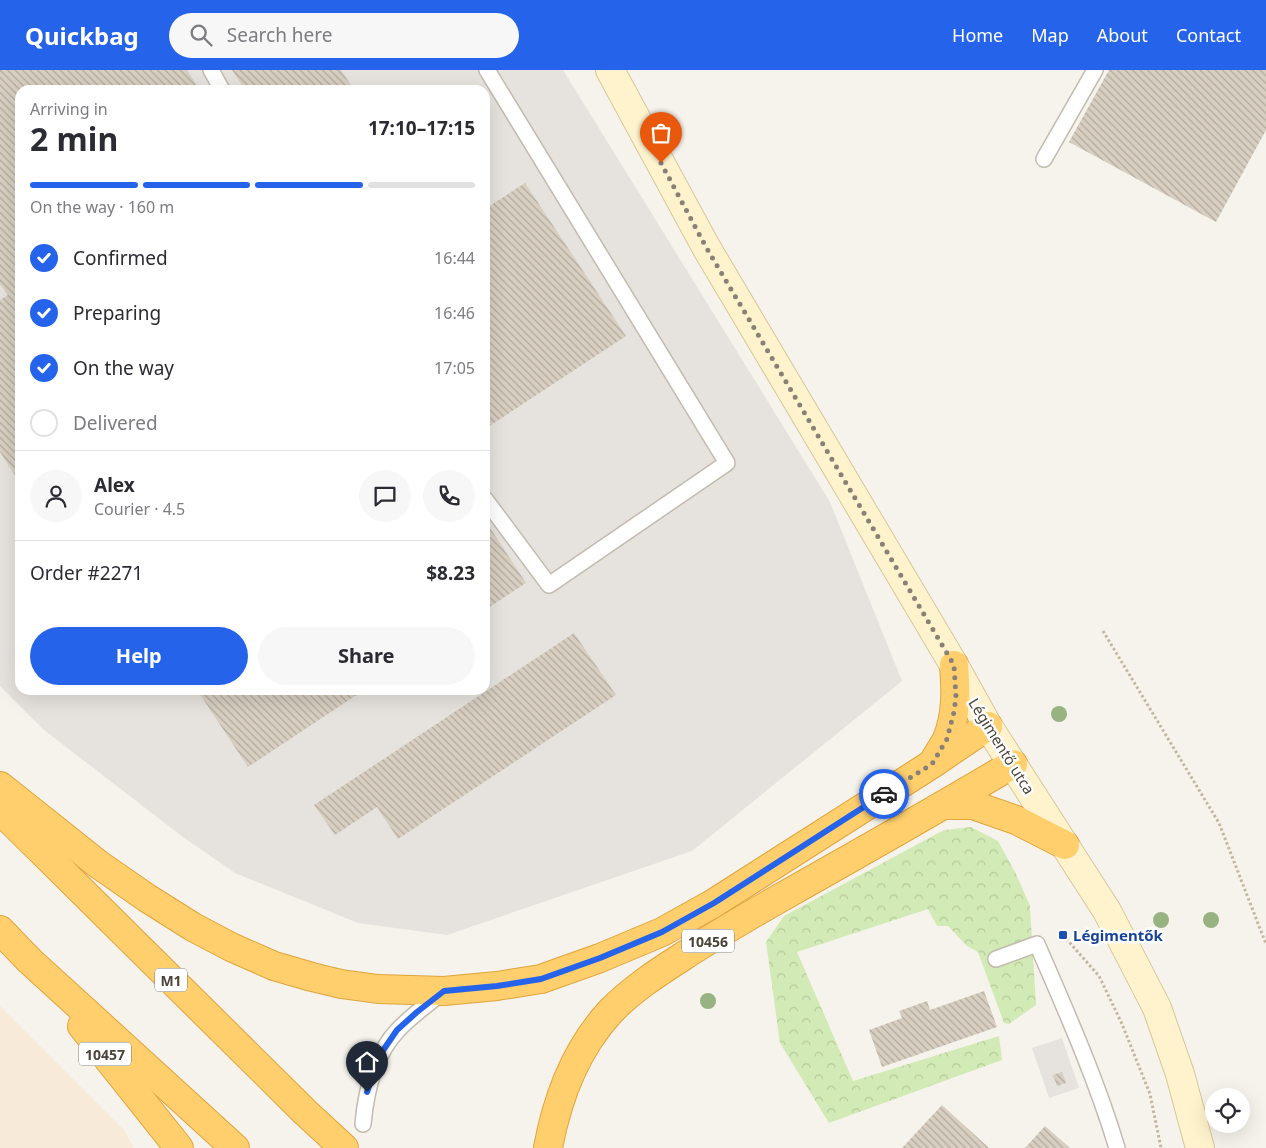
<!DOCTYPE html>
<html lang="en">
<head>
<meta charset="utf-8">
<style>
	:root { --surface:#fff; --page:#f7f7f7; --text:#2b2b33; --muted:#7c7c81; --line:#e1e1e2; --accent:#2563eb }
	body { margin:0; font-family:"Noto Sans",sans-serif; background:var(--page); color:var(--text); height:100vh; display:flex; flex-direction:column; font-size:19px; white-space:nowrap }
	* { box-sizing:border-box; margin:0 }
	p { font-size:16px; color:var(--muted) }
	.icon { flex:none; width:28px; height:28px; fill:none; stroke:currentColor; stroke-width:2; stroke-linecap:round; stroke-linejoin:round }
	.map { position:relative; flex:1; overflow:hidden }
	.details { position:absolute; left:15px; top:15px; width:475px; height:610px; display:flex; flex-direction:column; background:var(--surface); border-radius:15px; box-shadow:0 5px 20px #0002 }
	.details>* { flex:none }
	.fabs { position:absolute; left:1205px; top:1018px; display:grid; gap:10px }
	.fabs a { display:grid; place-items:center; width:45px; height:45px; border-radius:50%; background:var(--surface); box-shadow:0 5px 20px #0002; font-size:25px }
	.pin { position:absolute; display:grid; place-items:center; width:42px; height:42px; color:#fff; margin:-51px -21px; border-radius:50% 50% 50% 0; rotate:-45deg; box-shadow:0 0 5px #0007 }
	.pin .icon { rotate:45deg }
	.courier { position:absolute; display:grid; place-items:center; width:50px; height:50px; margin:-25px; border:4px solid #2563eb; border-radius:50%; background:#fff; color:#222; box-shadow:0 1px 6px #0007 }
	.head em { font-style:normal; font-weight:700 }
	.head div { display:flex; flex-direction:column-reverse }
	.head { display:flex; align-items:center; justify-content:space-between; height:85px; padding:0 15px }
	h1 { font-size:32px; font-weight:700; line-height:38px }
	.bar { display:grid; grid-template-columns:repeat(4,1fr); gap:8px 5px; align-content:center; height:60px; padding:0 15px }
	.bar i { height:6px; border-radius:4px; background:var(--line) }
	.bar .selected { background:var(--accent) }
	.bar p { grid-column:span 4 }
	.line { display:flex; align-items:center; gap:12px; padding:0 15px; border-top:1px solid var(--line) }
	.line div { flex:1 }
	.round { display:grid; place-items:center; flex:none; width:52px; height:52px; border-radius:26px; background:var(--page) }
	ol { padding:0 15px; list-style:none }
	li { display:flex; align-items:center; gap:15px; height:55px }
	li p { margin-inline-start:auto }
	li .icon { padding:5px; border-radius:50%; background:var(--accent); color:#fff; stroke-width:4 }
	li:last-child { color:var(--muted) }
	li i { width:28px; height:28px; border:2px solid var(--line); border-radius:50% }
	.button { display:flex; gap:10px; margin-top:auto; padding:10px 15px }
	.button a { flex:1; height:58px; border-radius:30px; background:var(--accent); color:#fff; font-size:20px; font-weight:700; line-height:58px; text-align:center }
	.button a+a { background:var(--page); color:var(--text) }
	header { display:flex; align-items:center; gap:30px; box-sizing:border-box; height:70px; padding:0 25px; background:var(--accent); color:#fff }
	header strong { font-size:24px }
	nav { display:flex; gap:28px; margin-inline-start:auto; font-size:18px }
	.search { width:350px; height:45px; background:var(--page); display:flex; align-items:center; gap:12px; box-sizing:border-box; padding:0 18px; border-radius:28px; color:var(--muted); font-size:19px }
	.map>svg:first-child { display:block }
	.commercial { fill:#f7ead8 }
	.industrial { fill:#e6e2dd; fill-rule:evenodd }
	.forest { fill:url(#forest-crowns) }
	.building { fill:url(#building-back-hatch) }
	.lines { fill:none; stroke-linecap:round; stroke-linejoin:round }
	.lane-casing { stroke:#c2bbae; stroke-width:18 }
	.secondary-casing { stroke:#d6c79b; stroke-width:30 }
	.highway-casing { stroke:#e0a43c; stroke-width:30 }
	.path { stroke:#c4b79f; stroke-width:3; stroke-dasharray:2.5 2.5; stroke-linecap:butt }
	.lane { stroke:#fff; stroke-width:15 }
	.secondary { stroke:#fff3cd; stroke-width:28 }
	.highway { stroke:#ffcf6e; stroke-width:28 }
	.tree { fill:#97b381 }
	.done { stroke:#878178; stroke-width:5; stroke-dasharray:0 9 }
	.route { stroke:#2563eb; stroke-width:6 }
	.transit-dot { fill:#1a4fb4; stroke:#fff; stroke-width:2 }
	.labels { text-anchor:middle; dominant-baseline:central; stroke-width:5; stroke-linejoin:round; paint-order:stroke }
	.shield { fill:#fff; stroke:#817c74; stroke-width:1 }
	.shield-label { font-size:14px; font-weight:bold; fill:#4b4439 }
	.street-label { font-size:15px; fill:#4b4439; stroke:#fff }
	.transit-label { font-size:15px; font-weight:bold; fill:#164399; stroke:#fff; text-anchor:start }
</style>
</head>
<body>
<header>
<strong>Quickbag</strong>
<div class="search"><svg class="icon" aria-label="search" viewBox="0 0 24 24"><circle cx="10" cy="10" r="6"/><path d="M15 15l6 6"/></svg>Search here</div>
<nav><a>Home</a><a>Map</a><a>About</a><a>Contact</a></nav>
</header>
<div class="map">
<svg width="1266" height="1078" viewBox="0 0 1266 1078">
	<defs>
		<pattern id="forest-crowns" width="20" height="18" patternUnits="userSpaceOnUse" patternTransform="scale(1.25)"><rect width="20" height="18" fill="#d2eab5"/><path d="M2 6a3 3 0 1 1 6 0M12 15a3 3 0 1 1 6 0" fill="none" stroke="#b6ca9c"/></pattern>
		<pattern id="building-back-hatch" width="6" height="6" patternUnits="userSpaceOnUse" patternTransform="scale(1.25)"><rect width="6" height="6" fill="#d8cfc1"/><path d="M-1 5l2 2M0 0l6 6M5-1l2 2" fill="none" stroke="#b1aa9e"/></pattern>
	</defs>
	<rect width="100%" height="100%" fill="#f6f3ec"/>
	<path class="commercial" d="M 0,936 L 123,1059 L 134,1078 L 0,1078 Z"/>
	<g class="industrial">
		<path d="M 0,0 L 563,0 L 830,432 L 902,611 L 692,781 L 447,865 L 358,853 L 235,803 L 183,767 L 44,660 L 0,616 ZM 20,20 L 485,20 L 485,620 L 20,620 Z"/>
		<path d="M 1062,968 L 1079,1018 L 1049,1028 L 1032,978 Z"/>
	</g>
	<path class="forest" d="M 971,757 L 998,771 L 1016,804 L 1030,836 L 1036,935 L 1009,954 L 1004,953 L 978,882 L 967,876 L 948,856 L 937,856 L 928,839 L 797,882 L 853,1011 L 999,966 L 1002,990 L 829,1053 L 780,973 L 766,872 L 784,846 L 944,760 Z"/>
	<g class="building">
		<path d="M 0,0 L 187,0 L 200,20 L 20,20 L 20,413 L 0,382 L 0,230 L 8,225 L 0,214 Z"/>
		<path d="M 232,0 L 341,0 L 354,20 L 245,20 Z"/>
		<path d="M 1109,0 L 1266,0 L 1266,60 L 1216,152 L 1069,72 Z"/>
		<path d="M 525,113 L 626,266 L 485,359 L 485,139 Z"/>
		<path d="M 485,450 L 526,513 L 485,540 Z"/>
		<path d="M 574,563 L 616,625 L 398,769 L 377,737 L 335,765 L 314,735 Z"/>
		<path d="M 197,620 L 364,620 L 248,697 Z"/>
		<path d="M 984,921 L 997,957 L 882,997 L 869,960 L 902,948 L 899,941 L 927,931 L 930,940 Z"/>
		<path d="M 1062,1002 L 1066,1013 L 1057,1016 L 1053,1005 Z"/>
		<path d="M 942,1035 L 989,1078 L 902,1078 Z"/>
		<path d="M 1045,1056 L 1070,1078 L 1025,1078 Z"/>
	</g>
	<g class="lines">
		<defs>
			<g id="lane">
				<path d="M 211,0 L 222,20"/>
				<path d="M 1044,89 L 1095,0"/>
				<path d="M 485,429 L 549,515 L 727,393 L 487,0"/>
				<path d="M 996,889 L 1037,874 C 1066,941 1096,1008 1117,1078"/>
				<path d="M 363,1054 C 366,1020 374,985 398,960 C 411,946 428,934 443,922"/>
			</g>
			<path id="secondary" d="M 610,0 L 706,177 L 954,595 L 988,656 L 1107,841 L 1157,938 L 1180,1004 L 1200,1078"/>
			<g id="highway">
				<path d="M 933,693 C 937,685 943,677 947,669 C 957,644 956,621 954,595"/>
				<path d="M 0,716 L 98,794 L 147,828 L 193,857 L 231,877 L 274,896 L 312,907 L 341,914 L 378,919 L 444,921 L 497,916 L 541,909 L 600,888 L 662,862 L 714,833 L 932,694 L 988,656"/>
				<path d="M 945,735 L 973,735 L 1016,750 L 1065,775"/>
				<path d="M 0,740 L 305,1042 L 344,1078"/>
				<path d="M 0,860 L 30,891 L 235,1078"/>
				<path d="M 82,956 L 179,1078"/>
				<path d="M 548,1078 C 557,1029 576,979 610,942 C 631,920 657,903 682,887 C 714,866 747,847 780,828 C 858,784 936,740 1013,694"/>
			</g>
		</defs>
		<use href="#lane" class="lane-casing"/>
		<use href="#secondary" class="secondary-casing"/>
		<use href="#highway" class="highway-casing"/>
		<g class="path">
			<path d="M 1103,561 L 1219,753 L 1266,874"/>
			<path d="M 1063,865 L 1099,906 L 1122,954 L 1150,1024 L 1161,1078"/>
		</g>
		<use href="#lane" class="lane"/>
		<use href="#secondary" class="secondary"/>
		<use href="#highway" class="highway"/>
	</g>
	<g class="tree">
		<circle cx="1059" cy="644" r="8"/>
		<circle cx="1161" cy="850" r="8"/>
		<circle cx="1211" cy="850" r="8"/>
		<circle cx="708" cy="931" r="8"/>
	</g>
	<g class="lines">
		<path class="done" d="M 661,93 L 706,177 L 954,595 L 956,627 L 954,642 L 947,669 L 932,694 L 884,724"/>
		<path class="route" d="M 367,1022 L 376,995 L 384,979 L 397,960 L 417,942 L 444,921 L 497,916 L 541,909 L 600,888 L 662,862 L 714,833 L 884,724"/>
	</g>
	<rect class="transit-dot" x="1058" y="860" width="10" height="10" rx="2.5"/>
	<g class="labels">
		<g class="shield">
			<rect x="682" y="859.5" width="52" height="23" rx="4"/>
			<rect x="155" y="898.5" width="32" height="23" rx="4"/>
			<rect x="79" y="972.5" width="52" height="23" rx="4"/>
		</g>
		<g class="shield-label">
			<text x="708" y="871">10456</text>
			<text x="171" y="910">M1</text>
			<text x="105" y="984">10457</text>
		</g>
		<g class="street-label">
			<text transform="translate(1002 676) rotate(58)">Légimentő utca</text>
		</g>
		<g class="transit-label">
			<text x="1073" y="865">Légimentők</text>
		</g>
	</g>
</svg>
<div class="fabs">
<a><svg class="icon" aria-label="locate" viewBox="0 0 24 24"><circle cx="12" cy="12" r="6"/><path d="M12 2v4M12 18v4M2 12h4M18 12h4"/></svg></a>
</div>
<div class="pin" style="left:661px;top:93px;background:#ea580c"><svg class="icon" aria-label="bag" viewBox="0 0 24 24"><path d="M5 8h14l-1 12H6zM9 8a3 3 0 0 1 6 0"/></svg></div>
<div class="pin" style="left:367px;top:1022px;background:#1f2937"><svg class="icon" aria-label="home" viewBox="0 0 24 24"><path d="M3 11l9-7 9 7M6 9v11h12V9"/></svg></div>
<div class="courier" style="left:884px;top:724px"><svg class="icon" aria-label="car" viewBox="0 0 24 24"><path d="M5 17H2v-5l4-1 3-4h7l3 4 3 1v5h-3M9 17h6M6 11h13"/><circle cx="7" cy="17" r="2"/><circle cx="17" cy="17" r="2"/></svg></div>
<section class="details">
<div class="head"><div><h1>2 min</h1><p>Arriving in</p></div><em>17:10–17:15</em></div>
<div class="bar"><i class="selected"></i><i class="selected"></i><i class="selected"></i><i></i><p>On the way · 160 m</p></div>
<ol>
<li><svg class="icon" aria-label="check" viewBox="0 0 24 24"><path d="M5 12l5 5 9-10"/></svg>Confirmed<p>16:44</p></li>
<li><svg class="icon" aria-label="check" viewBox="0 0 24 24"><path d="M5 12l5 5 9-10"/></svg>Preparing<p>16:46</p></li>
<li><svg class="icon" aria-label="check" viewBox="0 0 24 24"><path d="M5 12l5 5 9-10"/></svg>On the way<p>17:05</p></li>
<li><i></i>Delivered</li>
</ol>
<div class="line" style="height:90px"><a class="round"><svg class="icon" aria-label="person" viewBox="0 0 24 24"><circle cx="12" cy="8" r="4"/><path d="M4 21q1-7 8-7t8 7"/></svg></a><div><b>Alex</b><p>Courier · 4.5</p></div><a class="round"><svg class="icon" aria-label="chat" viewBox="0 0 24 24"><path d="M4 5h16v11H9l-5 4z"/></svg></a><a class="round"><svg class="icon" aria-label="phone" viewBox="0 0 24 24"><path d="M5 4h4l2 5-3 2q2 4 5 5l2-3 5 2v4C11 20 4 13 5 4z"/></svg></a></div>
<div class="line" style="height:65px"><div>Order #2271</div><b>$8.23</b></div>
<div class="button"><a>Help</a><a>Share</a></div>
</section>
</div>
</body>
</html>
